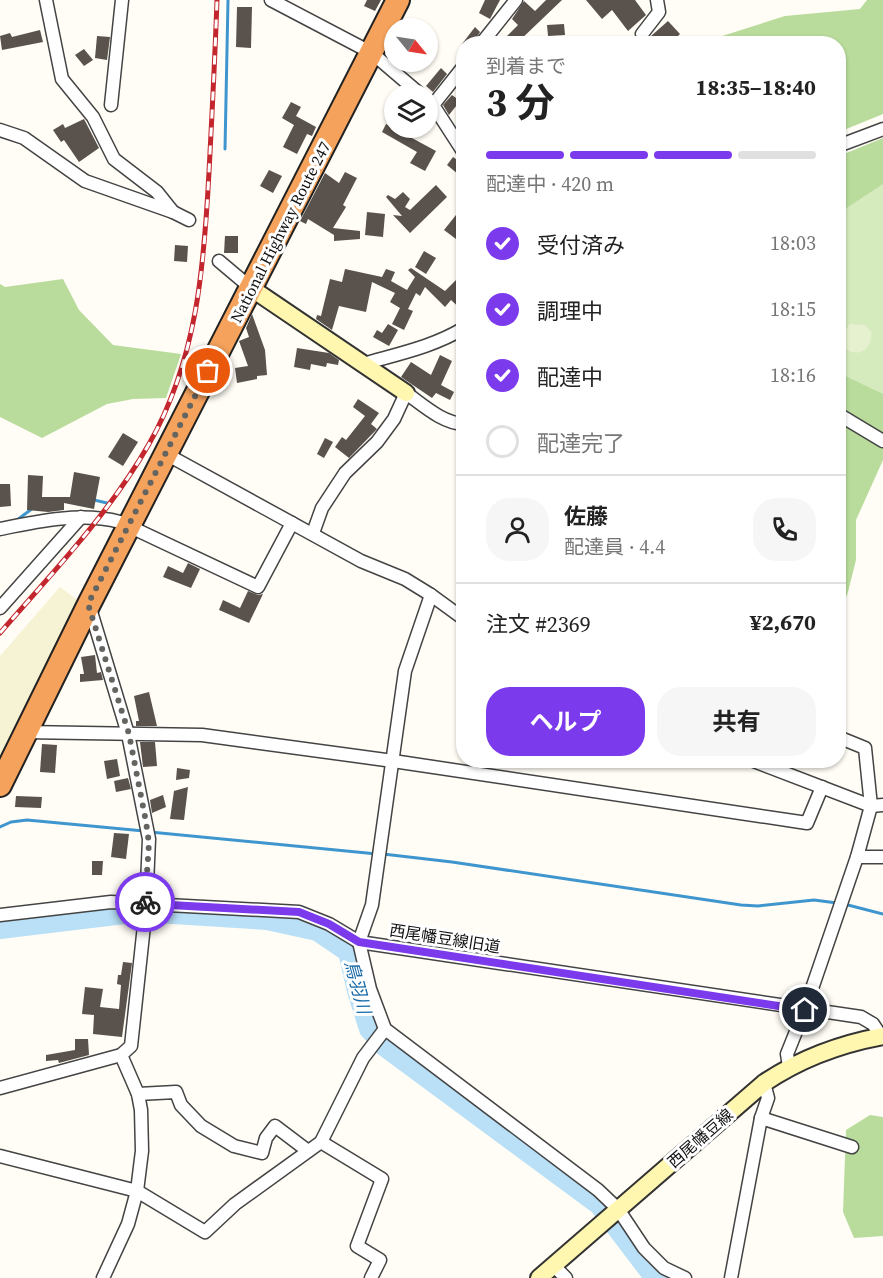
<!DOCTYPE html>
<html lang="ja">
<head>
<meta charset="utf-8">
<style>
	:root { --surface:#fff; --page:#f6f6f6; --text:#222; --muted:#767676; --line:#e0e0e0; --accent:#7c3aed }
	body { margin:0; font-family:"Source Serif 4","Noto Sans JP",serif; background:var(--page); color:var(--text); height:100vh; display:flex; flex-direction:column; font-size:22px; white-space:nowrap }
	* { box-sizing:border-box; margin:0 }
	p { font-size:20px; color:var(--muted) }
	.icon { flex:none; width:33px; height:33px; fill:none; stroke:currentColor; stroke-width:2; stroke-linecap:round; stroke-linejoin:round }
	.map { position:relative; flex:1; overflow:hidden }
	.side { position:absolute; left:456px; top:36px; width:390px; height:732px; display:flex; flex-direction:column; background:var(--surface); border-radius:24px; box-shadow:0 2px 4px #0004 }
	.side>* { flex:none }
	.needle { width:39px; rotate:120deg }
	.tools { position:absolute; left:384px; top:18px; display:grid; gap:12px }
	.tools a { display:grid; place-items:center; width:54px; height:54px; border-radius:50%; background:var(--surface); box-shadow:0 2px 4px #0004; font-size:30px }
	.pin { position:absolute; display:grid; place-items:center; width:51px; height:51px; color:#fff; margin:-26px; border:3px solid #fff; border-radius:50%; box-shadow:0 2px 6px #0007 }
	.courier { position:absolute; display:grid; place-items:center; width:60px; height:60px; margin:-30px; border:4px solid #7c3aed; border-radius:50%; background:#fff; color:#222; box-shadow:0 2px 8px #0007 }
	.head em { font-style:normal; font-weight:700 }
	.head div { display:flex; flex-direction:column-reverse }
	.head { display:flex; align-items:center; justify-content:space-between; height:102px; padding:0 30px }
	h1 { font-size:39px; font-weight:700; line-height:45px }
	.bar { display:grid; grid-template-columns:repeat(4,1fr); gap:9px 6px; align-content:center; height:72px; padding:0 30px }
	.bar i { height:8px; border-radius:4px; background:var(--line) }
	.bar .active { background:var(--accent) }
	.bar p { grid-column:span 4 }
	.line { display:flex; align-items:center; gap:15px; padding:0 30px; border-top:2px solid var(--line) }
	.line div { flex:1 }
	.round { display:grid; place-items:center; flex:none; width:63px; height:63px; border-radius:24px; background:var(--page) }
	ol { padding:0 30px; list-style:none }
	li { display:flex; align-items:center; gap:18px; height:66px }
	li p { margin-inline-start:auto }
	li .icon { padding:6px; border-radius:50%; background:var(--accent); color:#fff; stroke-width:4 }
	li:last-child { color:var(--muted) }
	li i { width:33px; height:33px; border:3px solid var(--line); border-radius:50% }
	.cta { display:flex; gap:12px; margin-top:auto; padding:12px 30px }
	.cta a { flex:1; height:69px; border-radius:24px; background:var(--accent); color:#fff; font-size:24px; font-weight:700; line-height:69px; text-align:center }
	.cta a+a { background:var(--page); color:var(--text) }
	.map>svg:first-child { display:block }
	.farmland { fill:#f6f3d4 }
	.green { fill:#d5ebbd }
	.forest { fill:#b9dc9c }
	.pitch { fill:#e6f2cf }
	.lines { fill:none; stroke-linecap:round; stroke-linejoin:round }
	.stream { stroke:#3f96cf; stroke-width:3 }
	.river { stroke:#b9e0f7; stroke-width:20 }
	.building { fill:#5a524d }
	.street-casing { stroke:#444; stroke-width:15 }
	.secondary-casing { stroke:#333; stroke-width:20 }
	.highway-casing { stroke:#222; stroke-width:26 }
	.street { stroke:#fff; stroke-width:12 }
	.secondary { stroke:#fff6b0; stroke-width:16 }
	.highway { stroke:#f5a25d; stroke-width:22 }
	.rail-casing { stroke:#c4262e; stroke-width:5 }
	.rail { stroke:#fff; stroke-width:3; stroke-dasharray:9; stroke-linecap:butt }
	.done { stroke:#646461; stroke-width:6; stroke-dasharray:0 10.8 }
	.route { stroke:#7c3aed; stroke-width:8 }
	.labels { text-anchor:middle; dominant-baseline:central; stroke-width:6; stroke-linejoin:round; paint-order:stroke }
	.street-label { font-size:16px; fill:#111; stroke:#fff }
	.water-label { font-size:18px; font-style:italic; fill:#1768a6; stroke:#fff }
</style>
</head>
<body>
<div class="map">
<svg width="883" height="1278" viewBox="0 0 883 1278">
	<rect width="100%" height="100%" fill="#fffdf5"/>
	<path class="farmland" d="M 60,587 L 80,602 L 0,761 L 0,656 Z"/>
	<path class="green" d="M 883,170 L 883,408 L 839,385 L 839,201 Z"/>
	<g class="forest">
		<path d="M 867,0 L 883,0 L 883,114 L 839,132 L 838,44 L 711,43 L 719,37 L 785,16 L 860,9 Z"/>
		<path d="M 883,138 L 883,184 L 839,213 L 839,156 Z"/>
		<path d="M 63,279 L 79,310 L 113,345 L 181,354 L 166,398 L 133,399 L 107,404 L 42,438 L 0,417 L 0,284 L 5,287 Z"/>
		<path d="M 839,373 L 883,394 L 883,460 L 856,520 L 856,560 L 848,592 L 839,616 Z"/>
		<path d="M 870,1115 L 883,1117 L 883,1236 L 854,1238 L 843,1212 L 846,1130 Z"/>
	</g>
	<path class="pitch" d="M 850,324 L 865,325 L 871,331 C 874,354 849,361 839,340 L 843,332 Z"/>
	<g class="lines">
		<g class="stream">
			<path d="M 225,149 L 228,0"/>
			<path d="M 94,500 L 107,503"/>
			<path d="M 17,520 L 33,508"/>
			<path d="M 0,827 L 11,822 L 27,820 L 144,831"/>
			<path d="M 150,832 L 377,854"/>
			<path d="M 383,854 L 452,862 L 741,905 L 758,906 L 814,900 L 837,903"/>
			<path d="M 844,904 L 883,914"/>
		</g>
		<path class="river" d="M 0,929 L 141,912 L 267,920 L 317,931 L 348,952 L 357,991 L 369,1029 L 385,1047 L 599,1205 L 650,1272 L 660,1278"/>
	</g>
	<g class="building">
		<path d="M 367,0 L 381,0 L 375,11 L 364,6 Z"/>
		<path d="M 485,0 L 500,0 L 490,19 L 479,13 Z"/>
		<path d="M 546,0 L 562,0 L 516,44 L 499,44 L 518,25 L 512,19 L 524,1 L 535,11 Z"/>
		<path d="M 586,0 L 635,0 L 646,15 L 628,31 L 612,10 L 602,19 Z"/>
		<path d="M 237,7 L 252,7 L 251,48 L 236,47 Z"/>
		<path d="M 668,21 L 680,34 L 670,44 L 642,44 Z"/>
		<path d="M 564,24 L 565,35 L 548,36 L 547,25 Z"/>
		<path d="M 475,27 L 480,32 L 473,44 L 462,44 Z"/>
		<path d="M 40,30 L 43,42 L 2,50 L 0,36 L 10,33 L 12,37 Z"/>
		<path d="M 97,36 L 110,37 L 107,60 L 95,58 Z"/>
		<path d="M 84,49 L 93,60 L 84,66 L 75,55 Z"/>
		<path d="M 441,68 L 447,74 L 433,92 L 426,86 Z"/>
		<path d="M 452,95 L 460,101 L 449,115 L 443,105 Z"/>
		<path d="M 291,102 L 301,107 L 296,116 L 316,127 L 312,136 L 307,134 L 297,154 L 283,147 L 294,125 L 282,118 Z"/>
		<path d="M 84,119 L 99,148 L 79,162 L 64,140 L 61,142 L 53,130 L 63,124 L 65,128 Z"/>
		<path d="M 386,124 L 436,151 L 425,171 L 410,163 L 417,152 L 382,132 Z"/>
		<path d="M 453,157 L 464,165 L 464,179 L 447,165 Z"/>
		<path d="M 269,170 L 282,176 L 273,193 L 260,186 Z"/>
		<path d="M 345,172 L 357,178 L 343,205 L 346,207 L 333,228 L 360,231 L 360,239 L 334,241 L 334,235 L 308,219 L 306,224 L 300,221 L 325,173 L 339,183 Z"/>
		<path d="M 436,185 L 447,197 L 410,233 L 393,215 L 402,216 L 386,197 L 388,195 L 395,199 L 403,192 L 410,199 L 405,207 L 410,210 Z"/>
		<path d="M 464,205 L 464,245 L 444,230 Z"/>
		<path d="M 367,212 L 385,214 L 383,237 L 365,235 Z"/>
		<path d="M 225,236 L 238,236 L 238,253 L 224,253 Z"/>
		<path d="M 175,245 L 188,246 L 187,262 L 174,261 Z"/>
		<path d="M 424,251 L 436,258 L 426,274 L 415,267 Z"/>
		<path d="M 411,268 L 445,291 L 464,272 L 464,312 L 451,300 L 445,307 L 425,287 L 420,296 L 416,293 L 408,309 L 413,311 L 404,330 L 392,324 L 400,308 L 390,302 L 395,293 L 372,282 L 366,312 L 339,306 L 332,330 L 316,319 L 317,315 L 321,316 L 330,279 L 342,282 L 345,269 L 382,277 L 386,269 L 395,272 L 391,281 L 407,290 L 415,277 L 408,270 Z"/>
		<path d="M 252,314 L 265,350 L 267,375 L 257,376 L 257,379 L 237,383 L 235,368 L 248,366 L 239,341 L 249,337 L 246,328 Z"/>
		<path d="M 388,324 L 398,330 L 389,346 L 373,337 L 377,330 L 382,333 Z"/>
		<path d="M 297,348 L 329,353 L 339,360 L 338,365 L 327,363 L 326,367 L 311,364 L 310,370 L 294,367 Z"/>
		<path d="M 440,355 L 452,361 L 441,385 L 454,392 L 450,400 L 436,393 L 432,398 L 401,377 L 411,362 L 431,375 Z"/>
		<path d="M 358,399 L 379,413 L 371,424 L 377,429 L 349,458 L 335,447 L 342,437 L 346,440 L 365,416 L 353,407 Z"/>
		<path d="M 123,433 L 138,442 L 123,466 L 108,457 Z"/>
		<path d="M 325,438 L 333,442 L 324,458 L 317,454 Z"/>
		<path d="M 74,472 L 100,477 L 94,509 L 64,503 L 64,510 L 48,512 L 27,510 L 28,475 L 43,476 L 42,497 L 70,497 Z"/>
		<path d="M 0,484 L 10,484 L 11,506 L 0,507 Z"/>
		<path d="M 188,563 L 200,569 L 191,588 L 163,577 L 168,566 L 183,573 Z"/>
		<path d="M 248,591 L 258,595 L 263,594 L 249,623 L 219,610 L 223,600 L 240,608 Z"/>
		<path d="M 95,655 L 97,673 L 101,672 L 103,680 L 80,682 L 80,674 L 84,674 L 81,657 Z"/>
		<path d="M 149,692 L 157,726 L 136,726 L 136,721 L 139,721 L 134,696 Z"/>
		<path d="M 140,742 L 155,742 L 157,766 L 143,767 Z"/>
		<path d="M 42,744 L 57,745 L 55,773 L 40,772 Z"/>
		<path d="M 117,759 L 120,776 L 107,779 L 104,761 Z"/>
		<path d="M 177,768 L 190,770 L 189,778 L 176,780 Z"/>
		<path d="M 128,778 L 131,789 L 116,792 L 114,781 Z"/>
		<path d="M 188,787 L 184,820 L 170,819 L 174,791 Z"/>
		<path d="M 163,795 L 166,807 L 152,813 L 150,800 Z"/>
		<path d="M 16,796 L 42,797 L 41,808 L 15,807 Z"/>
		<path d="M 114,833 L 129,834 L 126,859 L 111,857 Z"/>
		<path d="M 92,861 L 103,861 L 102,875 L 92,875 Z"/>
		<path d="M 123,962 L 132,963 L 122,1037 L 93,1034 L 94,1015 L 82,1014 L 85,987 L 103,989 L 100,1007 L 119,1009 L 121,985 L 117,984 L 118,975 L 121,975 Z"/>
		<path d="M 75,1039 L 88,1039 L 89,1055 L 59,1063 L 58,1060 L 46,1061 L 46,1055 L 75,1050 Z"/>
	</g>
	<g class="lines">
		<defs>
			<g id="street">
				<path d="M 46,0 L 62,79 L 93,117 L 114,159 L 157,192 L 173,212"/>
				<path d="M 271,0 L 372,53 L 420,94"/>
				<path d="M 642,34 L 659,12 L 657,0"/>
				<path d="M 481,44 L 516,0"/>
				<path d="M 428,101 L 433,105 L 464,153"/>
				<path d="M 111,105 L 122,0"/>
				<path d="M 433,105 L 464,66"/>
				<path d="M 0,130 L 24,138 L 85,181 L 173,212 L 189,220"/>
				<path d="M 838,146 L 883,129"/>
				<path d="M 219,261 L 251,288"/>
				<path d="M 363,364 C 397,354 433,347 464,328"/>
				<path d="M 838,414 L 883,441"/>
				<path d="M 166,454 L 361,561 L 405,579 L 431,595 L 464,619"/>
				<path d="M 0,529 C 39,521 81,512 120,522 L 258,587 L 292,523"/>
				<path d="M 313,533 L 322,508 L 345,473 L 377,442 L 394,419 L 406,393 C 423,405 442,423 464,424"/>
				<path d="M 431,595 L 405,671 L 372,905 L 359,942 L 370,989 L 385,1029 L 598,1190 L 618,1209 L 644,1248 L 664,1268 L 685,1278"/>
				<path d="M 0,608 L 81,517"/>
				<path d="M 25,732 L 202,735 L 393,761 L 807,823 L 822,787"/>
				<path d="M 751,760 L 871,806 L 883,805"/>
				<path d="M 857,857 L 883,857"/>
				<path d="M 0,915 L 111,902 L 299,912 L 329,924 L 359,942 L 861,1017 L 873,1024 L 881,1036"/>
				<path d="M 789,1066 L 787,1054 L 805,1009 L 857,857 L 871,806 L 865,748 L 838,737"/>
				<path d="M 0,1088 L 121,1055 L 131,1046 L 146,907 L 149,839 L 128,734 L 89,605"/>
				<path d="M 138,1094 L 176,1092 L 181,1105 L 201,1126 L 234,1146 L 262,1153 L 266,1138 L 275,1126 L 308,1151"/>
				<path d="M 761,1118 L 852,1147"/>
				<path d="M 321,1142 L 382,1179 L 357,1246 L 380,1260 L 371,1278"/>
				<path d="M 0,1156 L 137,1191 L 205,1232 L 235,1204 L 321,1142 L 363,1058 L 385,1029"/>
				<path d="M 554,1266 L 566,1278"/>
				<path d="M 103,1278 L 128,1224 L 137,1191 L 142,1151 L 141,1110 L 138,1094 L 121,1055"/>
				<path d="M 731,1278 L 761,1118 L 768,1098 L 764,1083"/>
			</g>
			<g id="secondary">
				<path d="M 251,288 L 406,393"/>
				<path d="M 539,1278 L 764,1083 C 801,1058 839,1044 883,1036"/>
			</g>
			<path id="highway" d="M 0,785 L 89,604 L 398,0"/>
		</defs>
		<use href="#street" class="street-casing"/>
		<use href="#secondary" class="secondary-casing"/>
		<use href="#highway" class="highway-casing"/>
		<use href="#street" class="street"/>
		<use href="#secondary" class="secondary"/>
		<use href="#highway" class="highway"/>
		<defs>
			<path id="rail" d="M 0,633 C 53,572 109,514 149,444 C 197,360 204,267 209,172 C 212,115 215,57 217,0"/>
		</defs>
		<use href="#rail" class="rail-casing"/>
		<use href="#rail" class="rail"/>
	</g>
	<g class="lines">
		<path class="done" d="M 145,902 L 149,843 L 146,822 L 129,734 L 88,604 L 208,371"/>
		<path class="route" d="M 145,902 L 152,904 L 299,912 L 329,924 L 359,942 L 805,1010"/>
	</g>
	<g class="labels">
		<g class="street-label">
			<text transform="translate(280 232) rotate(-63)">National Highway Route 247</text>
			<text transform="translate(445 938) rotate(9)">西尾幡豆線旧道</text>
			<text transform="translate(700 1138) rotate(-41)">西尾幡豆線</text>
		</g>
		<g class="water-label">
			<text transform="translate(358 987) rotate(75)">鳥羽川</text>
		</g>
	</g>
</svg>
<div class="tools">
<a><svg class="needle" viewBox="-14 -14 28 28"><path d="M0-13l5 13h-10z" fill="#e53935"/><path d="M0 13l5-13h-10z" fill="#767676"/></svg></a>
<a><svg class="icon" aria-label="layers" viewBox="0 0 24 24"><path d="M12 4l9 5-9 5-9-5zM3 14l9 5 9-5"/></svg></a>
</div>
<div class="pin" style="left:208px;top:371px;background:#ea580c"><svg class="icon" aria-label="bag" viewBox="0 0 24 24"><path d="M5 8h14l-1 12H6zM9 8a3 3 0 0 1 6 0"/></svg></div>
<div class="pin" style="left:805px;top:1010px;background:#1f2937"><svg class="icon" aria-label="home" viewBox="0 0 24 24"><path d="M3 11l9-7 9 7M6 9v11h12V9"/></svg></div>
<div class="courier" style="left:145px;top:902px"><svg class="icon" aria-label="bike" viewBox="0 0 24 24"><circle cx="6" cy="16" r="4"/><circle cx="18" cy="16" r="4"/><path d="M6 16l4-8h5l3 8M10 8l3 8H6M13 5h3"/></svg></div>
<section class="side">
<div class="head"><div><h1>3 分</h1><p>到着まで</p></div><em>18:35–18:40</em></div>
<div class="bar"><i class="active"></i><i class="active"></i><i class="active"></i><i></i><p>配達中 · 420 m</p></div>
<ol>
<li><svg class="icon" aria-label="check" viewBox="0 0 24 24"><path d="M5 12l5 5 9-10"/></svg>受付済み<p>18:03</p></li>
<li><svg class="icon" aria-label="check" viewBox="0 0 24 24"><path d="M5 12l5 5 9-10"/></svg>調理中<p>18:15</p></li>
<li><svg class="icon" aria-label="check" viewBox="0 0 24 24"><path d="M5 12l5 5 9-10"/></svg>配達中<p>18:16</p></li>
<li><i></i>配達完了</li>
</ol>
<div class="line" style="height:108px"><a class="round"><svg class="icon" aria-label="person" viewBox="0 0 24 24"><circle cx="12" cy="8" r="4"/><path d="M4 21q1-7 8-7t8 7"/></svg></a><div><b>佐藤</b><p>配達員 · 4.4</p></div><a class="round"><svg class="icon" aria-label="phone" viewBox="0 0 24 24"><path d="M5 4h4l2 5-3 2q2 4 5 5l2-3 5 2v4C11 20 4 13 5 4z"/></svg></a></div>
<div class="line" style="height:78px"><div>注文 #2369</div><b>¥2,670</b></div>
<div class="cta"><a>ヘルプ</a><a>共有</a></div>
</section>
</div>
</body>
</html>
